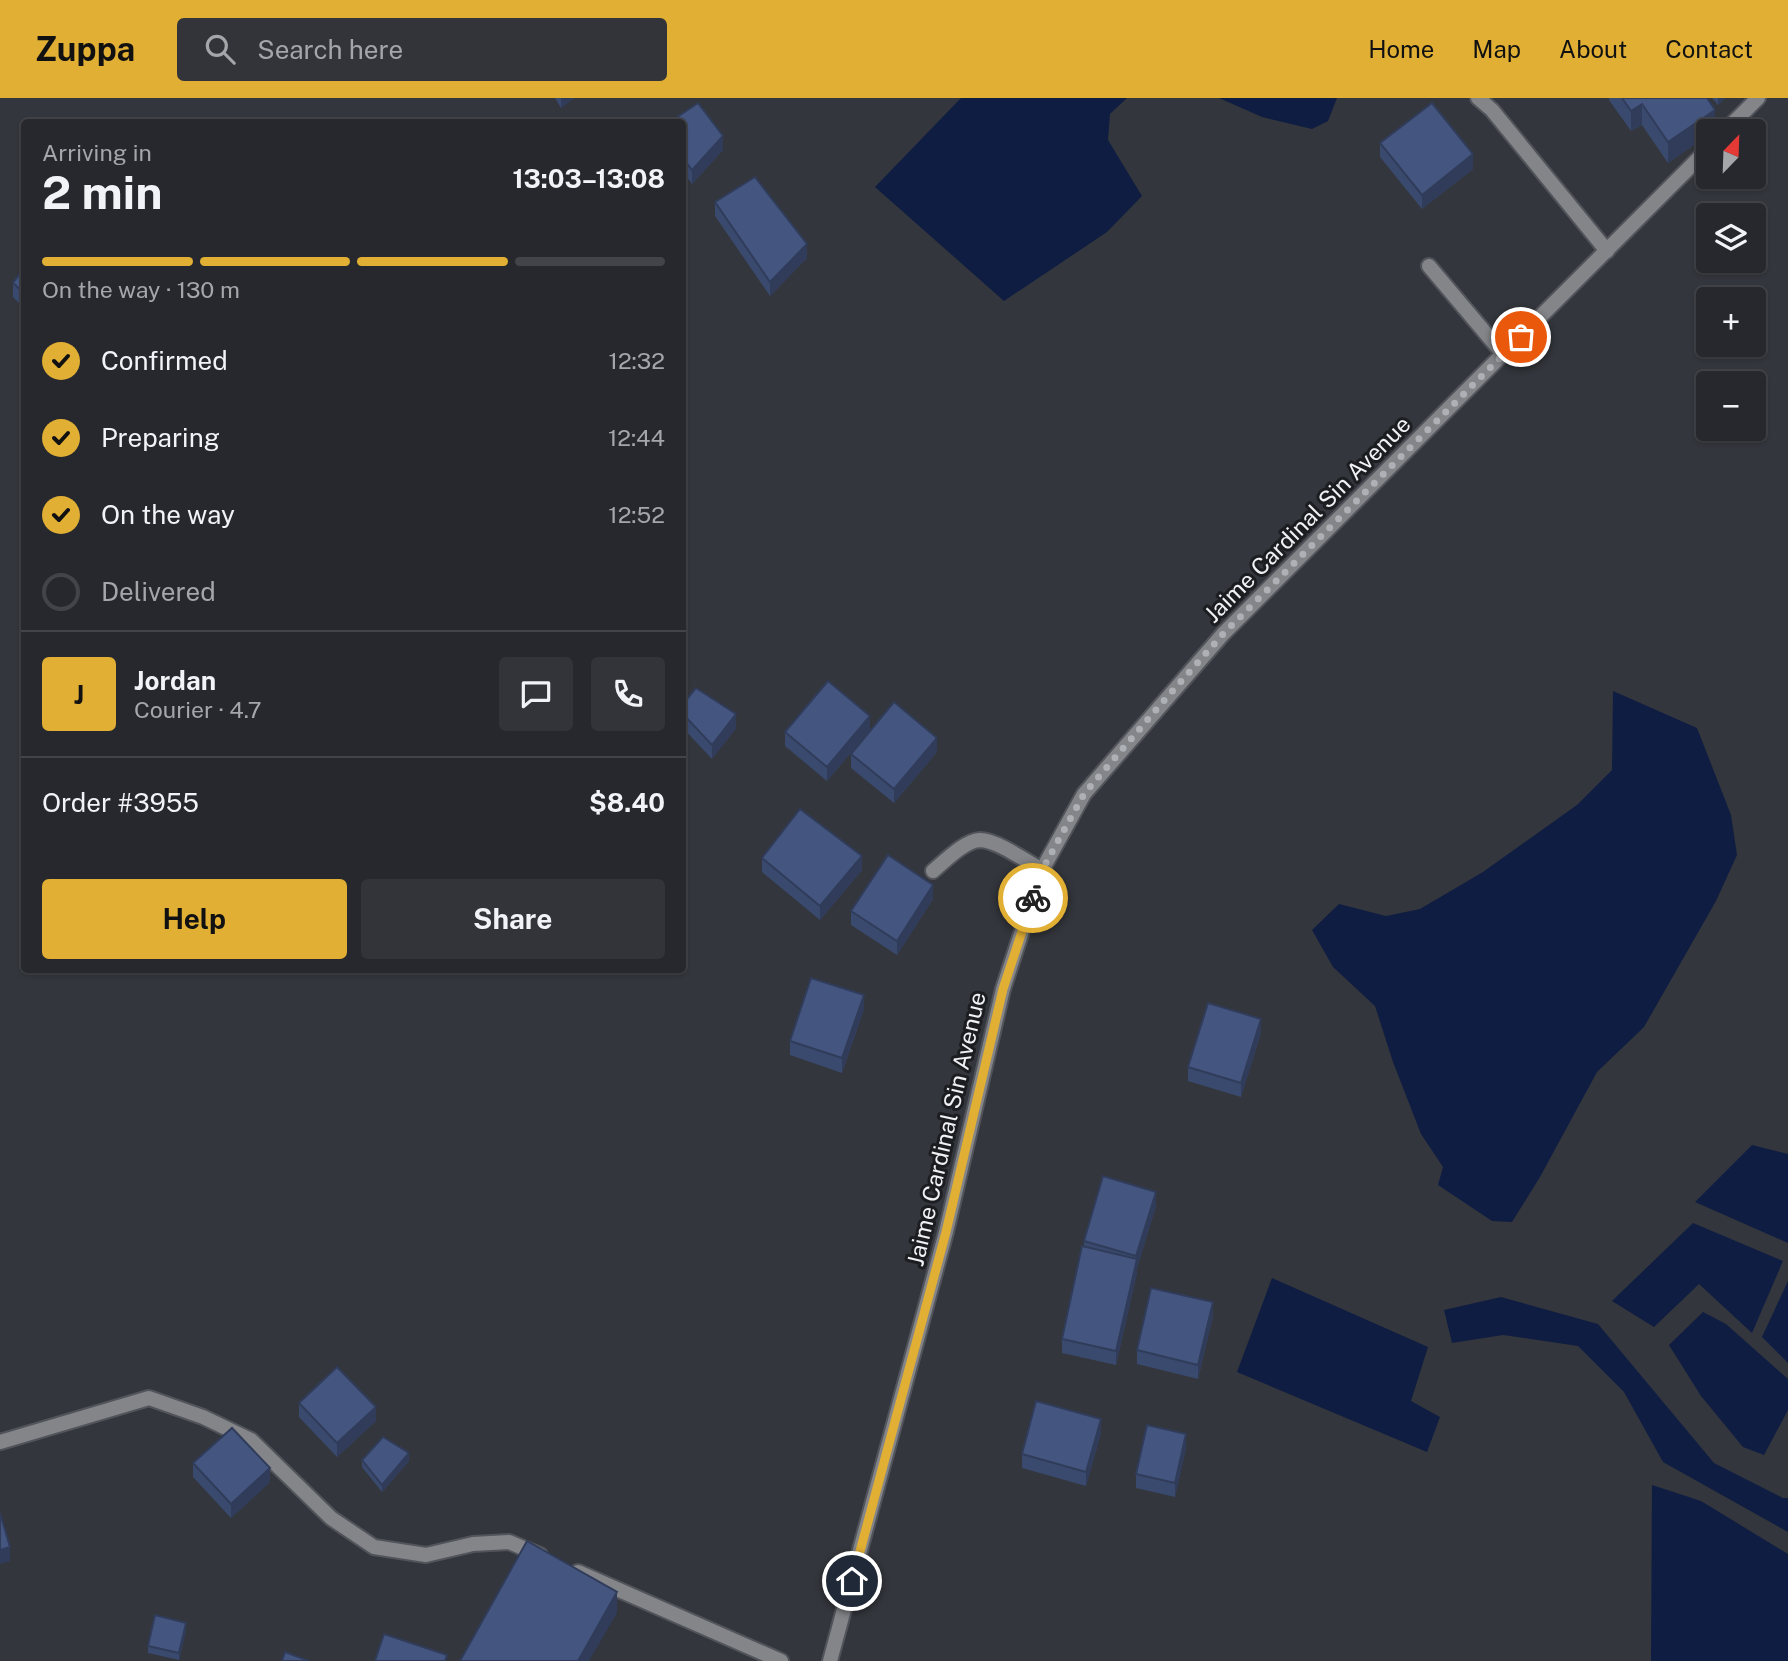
<!DOCTYPE html>
<html lang="en">
<head>
<meta charset="utf-8">
<style>
	:root { --surface:#26282d; --page:#323439; --text:#f1f3f6; --muted:#a4a6aa; --line:#424449; --accent:#e1af34 }
	body { margin:0; font-family:"Public Sans",sans-serif; background:var(--page); color:var(--text); height:100vh; display:flex; flex-direction:column; font-size:26px; white-space:nowrap }
	* { box-sizing:border-box; margin:0 }
	p { font-size:23px; color:var(--muted) }
	.icon { flex:none; width:38px; height:38px; fill:none; stroke:currentColor; stroke-width:2; stroke-linecap:round; stroke-linejoin:round }
	.map { position:relative; flex:1; overflow:hidden }
	.sheet { position:absolute; left:21px; top:21px; width:665px; height:854px; display:flex; flex-direction:column; background:var(--surface); border-radius:7px; box-shadow:0 2px 5px #0004,0 0 0 2px var(--line) }
	.sheet>* { flex:none }
	.needle { width:46px; rotate:23deg }
	.fabs { position:absolute; left:1696px; top:21px; display:grid; gap:14px }
	.fabs a { display:grid; place-items:center; width:70px; height:70px; border-radius:7px; background:var(--surface); box-shadow:0 2px 5px #0004,0 0 0 2px var(--line); font-size:35px }
	.pin { position:absolute; display:grid; place-items:center; width:60px; height:60px; color:#fff; margin:-30px; border:4px solid #fff; border-radius:50%; box-shadow:0 2px 7px #0007 }
	.courier { position:absolute; display:grid; place-items:center; width:70px; height:70px; margin:-35px; border:5px solid #e1af34; border-radius:50%; background:#fff; color:#222; box-shadow:0 2px 9px #0007 }
	.head em { font-style:normal; font-weight:700 }
	.head div { display:flex; flex-direction:column-reverse }
	.head { display:flex; align-items:center; justify-content:space-between; height:119px; padding:0 21px }
	h1 { font-size:46px; font-weight:700; line-height:52px }
	.bar { display:grid; grid-template-columns:repeat(4,1fr); gap:10px 7px; align-content:center; height:84px; padding:0 21px }
	.bar i { height:9px; border-radius:5px; background:var(--line) }
	.bar .active { background:var(--accent) }
	.bar p { grid-column:span 4 }
	.line { display:flex; align-items:center; gap:18px; padding:0 21px; border-top:2px solid var(--line) }
	.line div { flex:1 }
	.round { display:grid; place-items:center; flex:none; width:74px; height:74px; border-radius:7px; background:var(--page) }
	ol { padding:0 21px; list-style:none }
	li { display:flex; align-items:center; gap:21px; height:77px }
	li p { margin-inline-start:auto }
	li .icon { padding:7px; border-radius:50%; background:var(--accent); color:#111; stroke-width:4 }
	li:last-child { color:var(--muted) }
	li i { width:38px; height:38px; border:4px solid var(--line); border-radius:50% }
	.primary-button { display:flex; gap:14px; margin-top:auto; padding:14px 21px }
	.primary-button a { flex:1; height:80px; border-radius:7px; background:var(--accent); color:#111; font-size:28px; font-weight:700; line-height:80px; text-align:center }
	.primary-button a+a { background:var(--page); color:var(--text) }
	header { display:flex; align-items:center; gap:42px; box-sizing:border-box; height:98px; padding:0 35px; background:var(--accent); color:#111 }
	header strong { font-size:33px }
	nav { display:flex; gap:38px; margin-inline-start:auto; font-size:24px }
	.search { width:490px; height:63px; background:var(--page); display:flex; align-items:center; gap:18px; box-sizing:border-box; padding:0 24px; border-radius:7px; color:var(--muted); font-size:26px }
	.map>svg:first-child { display:block }
	.water { fill:#0f1d42 }
	.lines { fill:none; stroke-linecap:round; stroke-linejoin:round }
	.service-casing { stroke:#51545a; stroke-width:18 }
	.minor-casing { stroke:#51545a; stroke-width:18 }
	.tertiary-casing { stroke:#51545a; stroke-width:18 }
	.service { stroke:#848589; stroke-width:14 }
	.minor { stroke:#848589; stroke-width:14 }
	.tertiary { stroke:#848589; stroke-width:14 }
	.wall { fill:#3a4a6e }
	.shaded-wall { fill:#303c5a }
	.building { fill:#445680; stroke:#303c5a; stroke-width:2 }
	.done { stroke:#adb0b4; stroke-width:7; stroke-dasharray:0 12.6 }
	.route { stroke:#e1af34; stroke-width:9 }
	.labels { text-anchor:middle; dominant-baseline:central; stroke-width:6; stroke-linejoin:round; paint-order:stroke }
	.street-label { font-size:23px; fill:#eff1f5; stroke:#1c1d20 }
</style>
</head>
<body>
<header>
<strong>Zuppa</strong>
<div class="search"><svg class="icon" aria-label="search" viewBox="0 0 24 24"><circle cx="10" cy="10" r="6"/><path d="M15 15l6 6"/></svg>Search here</div>
<nav><a>Home</a><a>Map</a><a>About</a><a>Contact</a></nav>
</header>
<div class="map">
<svg width="1788" height="1563" viewBox="0 0 1788 1563">
	<rect width="100%" height="100%" fill="#33363c"/>
	<g class="water">
		<path d="M 961,0 L 1127,0 L 1110,16 L 1108,42 L 1142,98 L 1107,134 L 1004,203 L 875,89 Z"/>
		<path d="M 1219,0 L 1337,0 L 1328,23 L 1312,31 L 1262,19 Z"/>
		<path d="M 1613,593 L 1697,630 L 1731,717 L 1737,757 L 1716,803 L 1644,929 L 1597,974 L 1540,1079 L 1512,1124 L 1492,1123 L 1438,1087 L 1443,1069 L 1421,1036 L 1393,964 L 1375,908 L 1333,869 L 1312,832 L 1339,806 L 1386,818 L 1420,811 L 1483,774 L 1577,707 L 1612,672 Z"/>
		<path d="M 1752,1047 L 1788,1056 L 1788,1145 L 1695,1104 Z"/>
		<path d="M 1693,1125 L 1783,1163 L 1752,1235 L 1699,1186 L 1654,1229 L 1612,1203 Z"/>
		<path d="M 1272,1180 L 1428,1249 L 1411,1303 L 1440,1319 L 1427,1354 L 1237,1274 Z"/>
		<path d="M 1788,1183 L 1788,1265 L 1762,1239 Z"/>
		<path d="M 1501,1199 L 1598,1226 L 1714,1365 L 1783,1400 L 1788,1400 L 1788,1434 L 1663,1364 L 1624,1294 L 1578,1248 L 1503,1237 L 1452,1245 L 1444,1212 Z"/>
		<path d="M 1703,1214 L 1726,1226 L 1788,1281 L 1788,1312 L 1764,1357 L 1743,1349 L 1701,1298 L 1669,1247 Z"/>
		<path d="M 1652,1387 L 1701,1403 L 1788,1456 L 1788,1563 L 1651,1563 Z"/>
	</g>
	<g class="lines">
		<defs>
			<g id="service">
				<path d="M 1429,168 L 1504,257"/>
				<path d="M 933,773 C 945,763 964,743 980,742 C 997,742 1027,764 1042,772"/>
			</g>
			<g id="minor">
				<path d="M 1478,0 L 1492,12 L 1607,153"/>
				<path d="M 0,1344 L 149,1300 L 203,1319 L 251,1342 L 331,1420 L 374,1449 L 426,1457 L 473,1446 L 509,1444 L 540,1457"/>
				<path d="M 578,1474 L 781,1563"/>
			</g>
			<g id="tertiary">
				<path d="M 1725,33 L 1758,0"/>
				<path d="M 830,1563 L 946,1134 L 1003,891 L 1042,772 L 1084,696 L 1223,536 L 1708,51"/>
			</g>
		</defs>
		<use href="#service" class="service-casing"/>
		<use href="#minor" class="minor-casing"/>
		<use href="#tertiary" class="tertiary-casing"/>
		<use href="#service" class="service"/>
		<use href="#minor" class="minor"/>
		<use href="#tertiary" class="tertiary"/>
	</g>
	<g class="wall">
		<path d="M 555,0 L 574,0 L 561,10 Z"/>
		<path d="M 1609,0 L 1707,0 L 1715,32 L 1668,65 L 1642,27 L 1631,33 L 1609,2 Z"/>
		<path d="M 1712,0 L 1725,0 L 1718,7 Z"/>
		<path d="M 682,24 L 723,52 L 692,86 L 682,73 Z"/>
		<path d="M 1380,45 L 1473,71 L 1422,111 L 1380,59 Z"/>
		<path d="M 715,104 L 807,160 L 770,198 L 715,118 Z"/>
		<path d="M 24,170 L 24,210 L 13,199 L 13,185 Z"/>
		<path d="M 682,607 L 736,630 L 712,661 L 682,629 Z"/>
		<path d="M 870,632 L 827,683 L 785,648 L 785,634 Z"/>
		<path d="M 937,654 L 894,705 L 851,670 L 851,656 Z"/>
		<path d="M 762,760 L 862,772 L 820,822 L 762,774 Z"/>
		<path d="M 933,801 L 897,857 L 851,827 L 851,813 Z"/>
		<path d="M 864,911 L 842,975 L 790,957 L 790,943 Z"/>
		<path d="M 1261,935 L 1241,999 L 1188,983 L 1188,969 Z"/>
		<path d="M 1156,1108 L 1137,1170 L 1137,1175 L 1116,1267 L 1062,1255 L 1062,1241 L 1084,1149 L 1084,1143 Z"/>
		<path d="M 1213,1218 L 1198,1281 L 1137,1266 L 1137,1252 Z"/>
		<path d="M 299,1305 L 376,1323 L 337,1359 L 299,1319 Z"/>
		<path d="M 1101,1335 L 1086,1388 L 1022,1370 L 1022,1356 Z"/>
		<path d="M 1186,1350 L 1175,1399 L 1136,1390 L 1136,1376 Z"/>
		<path d="M 362,1362 L 409,1363 L 382,1394 L 362,1369 Z"/>
		<path d="M 193,1365 L 270,1384 L 231,1420 L 193,1379 Z"/>
		<path d="M 186,1533 L 179,1562 L 148,1555 L 148,1548 Z"/>
	</g>
	<g class="shaded-wall">
		<path d="M 561,0 L 574,0 L 561,10 Z"/>
		<path d="M 1718,0 L 1725,0 L 1718,7 Z"/>
		<path d="M 1642,6 L 1642,27 L 1631,33 L 1631,13 Z"/>
		<path d="M 1715,12 L 1715,32 L 1708,33 L 1708,37 L 1668,65 L 1668,44 Z"/>
		<path d="M 723,38 L 723,52 L 692,86 L 692,72 Z"/>
		<path d="M 1473,56 L 1473,71 L 1422,111 L 1422,97 Z"/>
		<path d="M 807,146 L 807,160 L 770,198 L 770,184 Z"/>
		<path d="M 736,616 L 736,630 L 712,661 L 712,647 Z"/>
		<path d="M 870,618 L 870,632 L 827,683 L 827,669 Z"/>
		<path d="M 937,640 L 937,654 L 894,705 L 894,691 Z"/>
		<path d="M 862,758 L 862,772 L 820,822 L 820,808 Z"/>
		<path d="M 933,787 L 933,801 L 897,857 L 897,843 Z"/>
		<path d="M 864,897 L 864,911 L 842,975 L 842,960 Z"/>
		<path d="M 1261,921 L 1261,935 L 1241,999 L 1241,985 Z"/>
		<path d="M 1156,1094 L 1156,1108 L 1137,1170 L 1137,1175 L 1116,1267 L 1116,1253 L 1136,1165 L 1136,1158 Z"/>
		<path d="M 1213,1204 L 1213,1218 L 1198,1281 L 1198,1267 Z"/>
		<path d="M 376,1309 L 376,1323 L 337,1359 L 337,1345 Z"/>
		<path d="M 1101,1321 L 1101,1335 L 1086,1388 L 1086,1374 Z"/>
		<path d="M 1186,1336 L 1186,1350 L 1175,1399 L 1175,1385 Z"/>
		<path d="M 409,1355 L 409,1363 L 382,1394 L 382,1387 Z"/>
		<path d="M 270,1370 L 270,1384 L 231,1420 L 231,1406 Z"/>
		<path d="M 10,1449 L 10,1463 L 0,1466 L 0,1452 Z"/>
		<path d="M 617,1494 L 617,1515 L 589,1563 L 578,1563 Z"/>
		<path d="M 186,1525 L 186,1533 L 179,1562 L 179,1555 Z"/>
	</g>
	<g class="building">
		<path d="M 1622,0 L 1707,0 L 1715,12 L 1668,44 L 1642,6 L 1631,13 Z"/>
		<path d="M 698,5 L 723,38 L 692,72 L 682,59 L 682,24 L 670,24 Z"/>
		<path d="M 1432,5 L 1473,56 L 1422,97 L 1380,45 Z"/>
		<path d="M 755,79 L 807,146 L 770,184 L 715,104 Z"/>
		<path d="M 24,170 L 24,195 L 13,185 Z"/>
		<path d="M 828,583 L 870,618 L 827,669 L 785,634 Z"/>
		<path d="M 696,590 L 736,616 L 712,647 L 682,615 L 682,607 Z"/>
		<path d="M 894,604 L 937,640 L 894,691 L 851,656 Z"/>
		<path d="M 800,711 L 862,758 L 820,808 L 762,760 Z"/>
		<path d="M 888,757 L 933,787 L 897,843 L 851,813 Z"/>
		<path d="M 811,880 L 864,897 L 842,960 L 790,943 Z"/>
		<path d="M 1208,905 L 1261,921 L 1241,985 L 1188,969 Z"/>
		<path d="M 1103,1078 L 1156,1094 L 1136,1158 L 1084,1143 Z"/>
		<path d="M 1082,1148 L 1137,1161 L 1116,1253 L 1062,1241 Z"/>
		<path d="M 1151,1190 L 1213,1204 L 1198,1267 L 1137,1252 Z"/>
		<path d="M 337,1269 L 376,1309 L 337,1345 L 299,1305 Z"/>
		<path d="M 1036,1303 L 1101,1321 L 1086,1374 L 1022,1356 Z"/>
		<path d="M 1147,1327 L 1186,1336 L 1175,1385 L 1136,1376 Z"/>
		<path d="M 232,1330 L 270,1370 L 231,1406 L 193,1365 Z"/>
		<path d="M 383,1339 L 409,1355 L 382,1387 L 362,1362 Z"/>
		<path d="M 0,1415 L 10,1449 L 0,1452 Z"/>
		<path d="M 527,1443 L 617,1494 L 578,1563 L 460,1563 Z"/>
		<path d="M 155,1517 L 186,1525 L 179,1555 L 148,1548 Z"/>
		<path d="M 384,1536 L 447,1557 L 445,1563 L 375,1563 Z"/>
		<path d="M 285,1554 L 309,1563 L 282,1563 Z"/>
	</g>
	<g class="lines">
		<path class="done" d="M 1033,800 L 1042,772 L 1084,696 L 1161,606 L 1223,536 L 1521,239"/>
		<path class="route" d="M 852,1483 L 946,1134 L 1003,891 L 1033,800"/>
	</g>
	<g class="labels">
		<g class="street-label">
			<text transform="translate(1307 421) rotate(-45)">Jaime Cardinal Sin Avenue</text>
			<text transform="translate(946 1031) rotate(-77)">Jaime Cardinal Sin Avenue</text>
		</g>
	</g>
</svg>
<div class="fabs">
<a><svg class="needle" viewBox="-14 -14 28 28"><path d="M0-13l5 13h-10z" fill="#e53935"/><path d="M0 13l5-13h-10z" fill="#a4a6aa"/></svg></a>
<a><svg class="icon" aria-label="layers" viewBox="0 0 24 24"><path d="M12 4l9 5-9 5-9-5zM3 14l9 5 9-5"/></svg></a>
<a>+</a>
<a>−</a>
</div>
<div class="pin" style="left:1521px;top:239px;background:#ea580c"><svg class="icon" aria-label="bag" viewBox="0 0 24 24"><path d="M5 8h14l-1 12H6zM9 8a3 3 0 0 1 6 0"/></svg></div>
<div class="pin" style="left:852px;top:1483px;background:#1f2937"><svg class="icon" aria-label="home" viewBox="0 0 24 24"><path d="M3 11l9-7 9 7M6 9v11h12V9"/></svg></div>
<div class="courier" style="left:1033px;top:800px"><svg class="icon" aria-label="bike" viewBox="0 0 24 24"><circle cx="6" cy="16" r="4"/><circle cx="18" cy="16" r="4"/><path d="M6 16l4-8h5l3 8M10 8l3 8H6M13 5h3"/></svg></div>
<section class="sheet">
<div class="head"><div><h1>2 min</h1><p>Arriving in</p></div><em>13:03–13:08</em></div>
<div class="bar"><i class="active"></i><i class="active"></i><i class="active"></i><i></i><p>On the way · 130 m</p></div>
<ol>
<li><svg class="icon" aria-label="check" viewBox="0 0 24 24"><path d="M5 12l5 5 9-10"/></svg>Confirmed<p>12:32</p></li>
<li><svg class="icon" aria-label="check" viewBox="0 0 24 24"><path d="M5 12l5 5 9-10"/></svg>Preparing<p>12:44</p></li>
<li><svg class="icon" aria-label="check" viewBox="0 0 24 24"><path d="M5 12l5 5 9-10"/></svg>On the way<p>12:52</p></li>
<li><i></i>Delivered</li>
</ol>
<div class="line" style="height:126px"><b class="round" style="background:var(--accent);color:#111">J</b><div><b>Jordan</b><p>Courier · 4.7</p></div><a class="round"><svg class="icon" aria-label="chat" viewBox="0 0 24 24"><path d="M4 5h16v11H9l-5 4z"/></svg></a><a class="round"><svg class="icon" aria-label="phone" viewBox="0 0 24 24"><path d="M5 4h4l2 5-3 2q2 4 5 5l2-3 5 2v4C11 20 4 13 5 4z"/></svg></a></div>
<div class="line" style="height:91px"><div>Order #3955</div><b>$8.40</b></div>
<div class="primary-button"><a>Help</a><a>Share</a></div>
</section>
</div>
</body>
</html>
